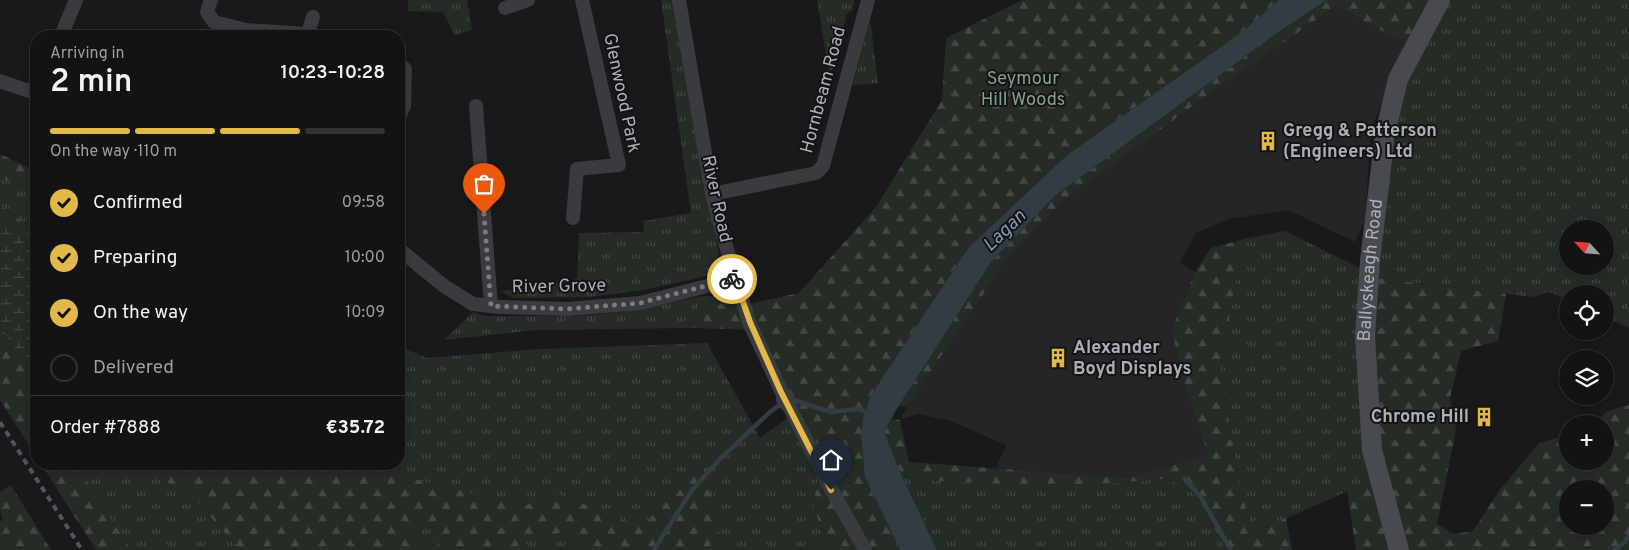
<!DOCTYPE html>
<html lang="en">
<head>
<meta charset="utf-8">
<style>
	:root { --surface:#131314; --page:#202022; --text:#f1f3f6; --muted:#9d9ea0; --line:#323234; --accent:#e2b949 }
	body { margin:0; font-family:Overpass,sans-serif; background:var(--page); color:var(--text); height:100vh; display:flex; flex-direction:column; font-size:19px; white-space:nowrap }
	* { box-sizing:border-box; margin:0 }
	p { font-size:16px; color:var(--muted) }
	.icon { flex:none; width:28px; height:28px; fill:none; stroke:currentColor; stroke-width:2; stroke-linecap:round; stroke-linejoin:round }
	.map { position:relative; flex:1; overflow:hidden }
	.drawer { position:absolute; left:30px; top:30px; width:375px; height:440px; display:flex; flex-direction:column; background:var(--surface); border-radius:20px; box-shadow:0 2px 8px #0003,0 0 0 1px var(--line) }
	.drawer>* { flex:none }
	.needle { width:32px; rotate:296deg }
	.buttons { position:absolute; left:1559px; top:220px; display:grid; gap:10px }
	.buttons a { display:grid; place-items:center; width:55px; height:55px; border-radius:50%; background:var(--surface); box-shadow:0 2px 8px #0003,0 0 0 1px var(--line); font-size:25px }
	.pin { position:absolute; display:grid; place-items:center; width:42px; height:42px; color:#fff; margin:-51px -21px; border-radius:50% 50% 50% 0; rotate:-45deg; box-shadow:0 0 5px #0007 }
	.pin .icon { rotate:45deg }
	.courier { position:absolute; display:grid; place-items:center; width:50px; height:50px; margin:-25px; border:4px solid #e2b949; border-radius:50%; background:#fff; color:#222; box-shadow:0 1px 6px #0007 }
	.overview em { font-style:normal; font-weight:600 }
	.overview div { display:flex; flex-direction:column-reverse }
	.overview { display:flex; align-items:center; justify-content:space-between; height:85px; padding:0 20px }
	h1 { font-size:32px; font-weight:600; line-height:38px }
	.bar { display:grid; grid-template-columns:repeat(4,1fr); gap:8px 5px; align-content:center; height:60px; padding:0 20px }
	.bar i { height:6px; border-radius:4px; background:var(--line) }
	.bar .on { background:var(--accent) }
	.bar p { grid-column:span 4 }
	.line { display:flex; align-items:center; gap:12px; padding:0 20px; border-top:1px solid var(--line) }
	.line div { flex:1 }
	ol { padding:0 20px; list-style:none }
	li { display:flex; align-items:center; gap:15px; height:55px }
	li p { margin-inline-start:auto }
	li .icon { padding:5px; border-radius:50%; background:var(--accent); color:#111; stroke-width:4 }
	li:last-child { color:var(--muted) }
	li i { width:28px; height:28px; border:2px solid var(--line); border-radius:50% }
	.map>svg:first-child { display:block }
	.built { fill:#252528 }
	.grass { fill:url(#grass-tufts); fill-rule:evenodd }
	.forest { fill:url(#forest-firs); fill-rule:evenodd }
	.wetland { fill:url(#wetland-marsh) }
	.water { fill:#333b43 }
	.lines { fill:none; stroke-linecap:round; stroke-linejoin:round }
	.stream { stroke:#333b43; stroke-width:4.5 }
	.minor { stroke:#3a3b3f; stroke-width:14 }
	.tertiary { stroke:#3a3b3f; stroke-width:18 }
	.secondary { stroke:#484a4f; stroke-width:20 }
	.rail { stroke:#53555a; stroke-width:4; stroke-dasharray:6 5; stroke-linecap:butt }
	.done { stroke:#797a82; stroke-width:5; stroke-dasharray:0 9 }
	.route { stroke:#e2b949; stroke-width:6 }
	.labels { text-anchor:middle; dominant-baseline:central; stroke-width:4; stroke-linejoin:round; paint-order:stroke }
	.park-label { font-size:18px; fill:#85a289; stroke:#141416 }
	.street-label { font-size:18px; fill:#acafb9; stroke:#141416 }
	.poi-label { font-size:18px; font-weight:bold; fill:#acafb9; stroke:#141416; text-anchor:start }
	.water-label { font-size:19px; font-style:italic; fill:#879ab1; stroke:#141416 }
</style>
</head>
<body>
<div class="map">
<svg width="1629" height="550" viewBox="0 0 1629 550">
	<defs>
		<pattern id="grass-tufts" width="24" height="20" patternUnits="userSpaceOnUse" patternTransform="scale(1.25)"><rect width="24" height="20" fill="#252c26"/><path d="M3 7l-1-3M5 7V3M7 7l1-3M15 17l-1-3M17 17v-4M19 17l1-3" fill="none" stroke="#424843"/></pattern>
		<pattern id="forest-firs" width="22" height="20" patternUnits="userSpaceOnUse" patternTransform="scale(1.25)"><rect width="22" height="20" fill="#252c26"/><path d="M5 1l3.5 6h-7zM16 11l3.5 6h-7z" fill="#424843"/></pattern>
		<pattern id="wetland-marsh" width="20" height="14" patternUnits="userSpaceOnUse" patternTransform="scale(1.25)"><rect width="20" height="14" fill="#252c26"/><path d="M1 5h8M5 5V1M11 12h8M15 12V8" fill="none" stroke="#424843"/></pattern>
	</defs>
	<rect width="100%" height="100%" fill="#19191b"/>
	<path class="built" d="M 1336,6 L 1408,45 L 1371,128 L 1365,220 L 1355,242 L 1288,210 L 1229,219 L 1196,233 L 1180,262 L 1195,272 L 1172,329 L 1181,373 L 1208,455 L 1129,478 L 996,468 L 1006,445 L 951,421 L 918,414 L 900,420 L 907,406 L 1008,258 L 1063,201 L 1209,94 Z"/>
	<g class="grass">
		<path d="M 408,0 L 467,0 L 472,30 L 455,35 L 443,12 L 408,11 Z"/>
		<path d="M 661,0 L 673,0 L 710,211 L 719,254 L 719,267 L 711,275 L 644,290 L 590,297 L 513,298 L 501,291 L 577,279 L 579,233 L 644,232 L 643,221 L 691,213 Z"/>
		<path d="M 817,0 L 855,0 L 852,11 L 847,13 L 834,68 L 829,71 Z"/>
		<path d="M 1451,0 L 1629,0 L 1629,328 L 1605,317 L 1605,294 L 1568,294 L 1567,300 L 1550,292 L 1532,297 L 1376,278 L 1395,140 L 1405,80 ZM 1568,229 L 1605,229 L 1605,266 L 1568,266 Z"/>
		<path d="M 869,23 L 871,25 L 878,83 L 853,85 Z"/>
		<path d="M 0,177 L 36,193 L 36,231 L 0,205 Z"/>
		<path d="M 1285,231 L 1362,269 L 1371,481 L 1252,533 L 1239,480 L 1220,368 L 1244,239 Z"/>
		<path d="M 703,296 L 736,296 L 737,304 L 701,303 L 692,319 L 691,328 L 536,330 L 444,340 L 473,312 L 485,316 L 577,316 L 622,312 Z"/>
		<path d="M 707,343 L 760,438 L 789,417 L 819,474 L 813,506 L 830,550 L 131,550 L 85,478 L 86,464 L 399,464 L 399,346 L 427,358 L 540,349 Z"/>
		<path d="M 902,476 L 938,481 L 1024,485 L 1101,484 L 1164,479 L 1184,485 L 1197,497 L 1227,550 L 937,550 Z"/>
	</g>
	<g class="forest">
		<path d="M 1022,0 L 1279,0 L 1238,35 L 1067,155 L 968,248 L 871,395 L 865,477 L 900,550 L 830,550 L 813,506 L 819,474 L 758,330 L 691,328 L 692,319 L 701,303 L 750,304 L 799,293 L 876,207 L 942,100 L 946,38 Z"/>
		<path d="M 1327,0 L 1430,0 L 1408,45 L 1336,6 L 1209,94 L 1063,201 L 1008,258 L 907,406 L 898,407 L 991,262 L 1055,196 L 1280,31 Z"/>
		<path d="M 0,154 L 36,171 L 36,193 L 0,177 Z"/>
		<path d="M 0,205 L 36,231 L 36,238 L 0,217 Z"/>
		<path d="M 1244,239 L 1220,368 L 1239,480 L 1252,533 L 1286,518 L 1292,550 L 1227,550 L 1197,497 L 1184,485 L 1164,479 L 1101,484 L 1024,485 L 938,481 L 902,476 L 884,432 L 892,419 L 900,420 L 909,462 L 1129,478 L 1208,455 L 1181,373 L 1172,329 L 1195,272 L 1211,248 Z"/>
		<path d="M 1376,278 L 1506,294 L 1498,341 L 1461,351 L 1450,398 L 1456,430 L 1437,524 L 1454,534 L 1473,531 L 1499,491 L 1539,443 L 1567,435 L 1568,461 L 1605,461 L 1605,424 L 1592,424 L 1608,411 L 1629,405 L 1629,550 L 1406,550 L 1377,447 L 1372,334 ZM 1568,489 L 1605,489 L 1605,526 L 1568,526 Z"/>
		<path d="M 0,327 L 36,377 L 36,456 L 0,400 Z"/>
		<path d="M 41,464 L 86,464 L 85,478 L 131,550 L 96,550 Z"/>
		<path d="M 157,464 L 353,464 L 524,506 L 556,493 L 641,527 L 705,466 L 718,530 L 726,550 L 590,550 L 560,533 L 527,537 L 519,550 L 442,550 L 428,526 L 409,529 L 418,550 L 239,550 L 188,490 L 159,480 Z"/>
		<path d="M 1371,481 L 1389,550 L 1356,550 L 1347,491 Z"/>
		<path d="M 11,485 L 51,550 L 0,550 L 0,521 L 3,519 L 0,511 L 0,492 Z"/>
	</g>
	<path class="wetland" d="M 0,217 L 36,238 L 36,377 L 0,327 Z"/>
	<path class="water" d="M 1279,0 L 1327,0 L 1280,31 L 1055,196 L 991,262 L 898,407 L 884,432 L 902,476 L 937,550 L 900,550 L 865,477 L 861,434 L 864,414 L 871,395 L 968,248 L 1067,155 L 1238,35 Z"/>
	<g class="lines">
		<g class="stream">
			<path d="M 791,399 L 831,412 L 859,409 L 870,414"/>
			<path d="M 1185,479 L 1200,496 L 1231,550"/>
			<path d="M 654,550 L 692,490 L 720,459 L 770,412 L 782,403"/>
			<path d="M 1614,550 L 1624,543 L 1629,535"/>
		</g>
		<g class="minor">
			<path d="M 211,0 L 207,12 L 214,22 L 246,30 L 307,34"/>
			<path d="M 679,0 L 712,194 L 721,229 L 749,322 L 785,399"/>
			<path d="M 505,8 L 528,0"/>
			<path d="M 61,36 L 76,0"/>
			<path d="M 307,36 L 313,17"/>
			<path d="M 399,64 L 405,69 L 404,106 L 399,116"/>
			<path d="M 0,81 L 29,91 L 36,85"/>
			<path d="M 476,106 L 491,306"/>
			<path d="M 712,194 L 816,173 L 823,166 L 868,0"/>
			<path d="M 573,218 L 577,169 L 619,165 L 582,0"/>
			<path d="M 399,249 L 444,286 L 473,304 L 500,307 L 568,309 L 640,303 L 735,279"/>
			<path d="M 787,402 L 823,474 L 865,550"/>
		</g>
		<path class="tertiary" d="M 785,399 L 787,402"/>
		<path class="secondary" id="s1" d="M 1399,550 L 1372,450 L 1365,336 L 1370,261 L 1385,134 L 1398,79 L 1440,0"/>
		<path class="rail" d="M 0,422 L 82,550"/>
	</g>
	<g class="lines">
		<path class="done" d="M 484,214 L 491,306 L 568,309 L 640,303 L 732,279"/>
		<path class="route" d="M 732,279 L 735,279 L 750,322 L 781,392 L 831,490"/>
	</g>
	<defs>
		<symbol id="building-bare" viewBox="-9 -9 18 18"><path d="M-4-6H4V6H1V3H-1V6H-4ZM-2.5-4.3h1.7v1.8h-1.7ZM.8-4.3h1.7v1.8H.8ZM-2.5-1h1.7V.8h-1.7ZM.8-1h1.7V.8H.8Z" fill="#e2b949" stroke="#141416" stroke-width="2.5" paint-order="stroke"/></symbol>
	</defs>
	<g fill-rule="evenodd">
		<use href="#building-bare" x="1254" y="127" width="28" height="28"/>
		<use href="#building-bare" x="1044" y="344" width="28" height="28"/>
		<use href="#building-bare" x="1470" y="403" width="28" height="28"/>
	</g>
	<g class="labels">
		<g class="park-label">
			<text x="1023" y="79">Seymour<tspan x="1023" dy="21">Hill Woods</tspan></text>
		</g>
		<g class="street-label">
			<text transform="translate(824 90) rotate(-75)">Hornbeam Road</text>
			<text transform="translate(621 93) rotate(78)">Glenwood Park</text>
			<text transform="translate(716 199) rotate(78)">River Road</text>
			<text stroke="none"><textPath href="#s1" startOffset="284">Ballyskeagh Road</textPath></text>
			<text transform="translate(559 287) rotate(-1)">River Grove</text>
		</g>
		<g class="poi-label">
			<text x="1283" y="131">Gregg &amp; Patterson<tspan x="1283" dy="21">(Engineers) Ltd</tspan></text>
			<text x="1073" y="348">Alexander<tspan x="1073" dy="21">Boyd Displays</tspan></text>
			<text x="1469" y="417" text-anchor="end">Chrome Hill</text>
		</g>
		<g class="water-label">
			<text transform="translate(1005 231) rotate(-44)">Lagan</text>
		</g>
	</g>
</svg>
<div class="buttons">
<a><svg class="needle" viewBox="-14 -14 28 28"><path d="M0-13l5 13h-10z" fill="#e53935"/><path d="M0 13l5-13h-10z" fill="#9d9ea0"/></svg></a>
<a><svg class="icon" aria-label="locate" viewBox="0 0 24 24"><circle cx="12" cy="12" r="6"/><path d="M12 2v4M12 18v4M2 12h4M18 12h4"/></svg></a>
<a><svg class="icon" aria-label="layers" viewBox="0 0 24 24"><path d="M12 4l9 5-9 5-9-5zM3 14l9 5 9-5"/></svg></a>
<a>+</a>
<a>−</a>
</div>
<div class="pin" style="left:484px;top:214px;background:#ea580c"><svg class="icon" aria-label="bag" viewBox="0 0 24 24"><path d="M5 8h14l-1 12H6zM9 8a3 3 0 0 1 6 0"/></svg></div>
<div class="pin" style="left:831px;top:490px;background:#1f2937"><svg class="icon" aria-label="home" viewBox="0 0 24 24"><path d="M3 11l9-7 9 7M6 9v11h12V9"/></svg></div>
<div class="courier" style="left:732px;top:279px"><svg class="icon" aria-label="bike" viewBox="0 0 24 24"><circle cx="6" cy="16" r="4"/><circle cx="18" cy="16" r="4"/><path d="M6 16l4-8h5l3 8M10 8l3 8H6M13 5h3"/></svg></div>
<section class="drawer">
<div class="overview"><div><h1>2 min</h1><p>Arriving in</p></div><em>10:23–10:28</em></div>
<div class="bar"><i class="on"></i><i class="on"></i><i class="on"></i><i></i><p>On the way · 110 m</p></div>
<ol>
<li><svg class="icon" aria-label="check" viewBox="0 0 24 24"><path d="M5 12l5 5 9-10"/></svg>Confirmed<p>09:58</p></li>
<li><svg class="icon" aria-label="check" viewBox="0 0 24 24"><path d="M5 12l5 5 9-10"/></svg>Preparing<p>10:00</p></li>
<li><svg class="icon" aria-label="check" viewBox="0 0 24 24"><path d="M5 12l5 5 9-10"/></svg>On the way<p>10:09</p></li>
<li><i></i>Delivered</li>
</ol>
<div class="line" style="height:65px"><div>Order #7888</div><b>€35.72</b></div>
</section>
</div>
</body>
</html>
